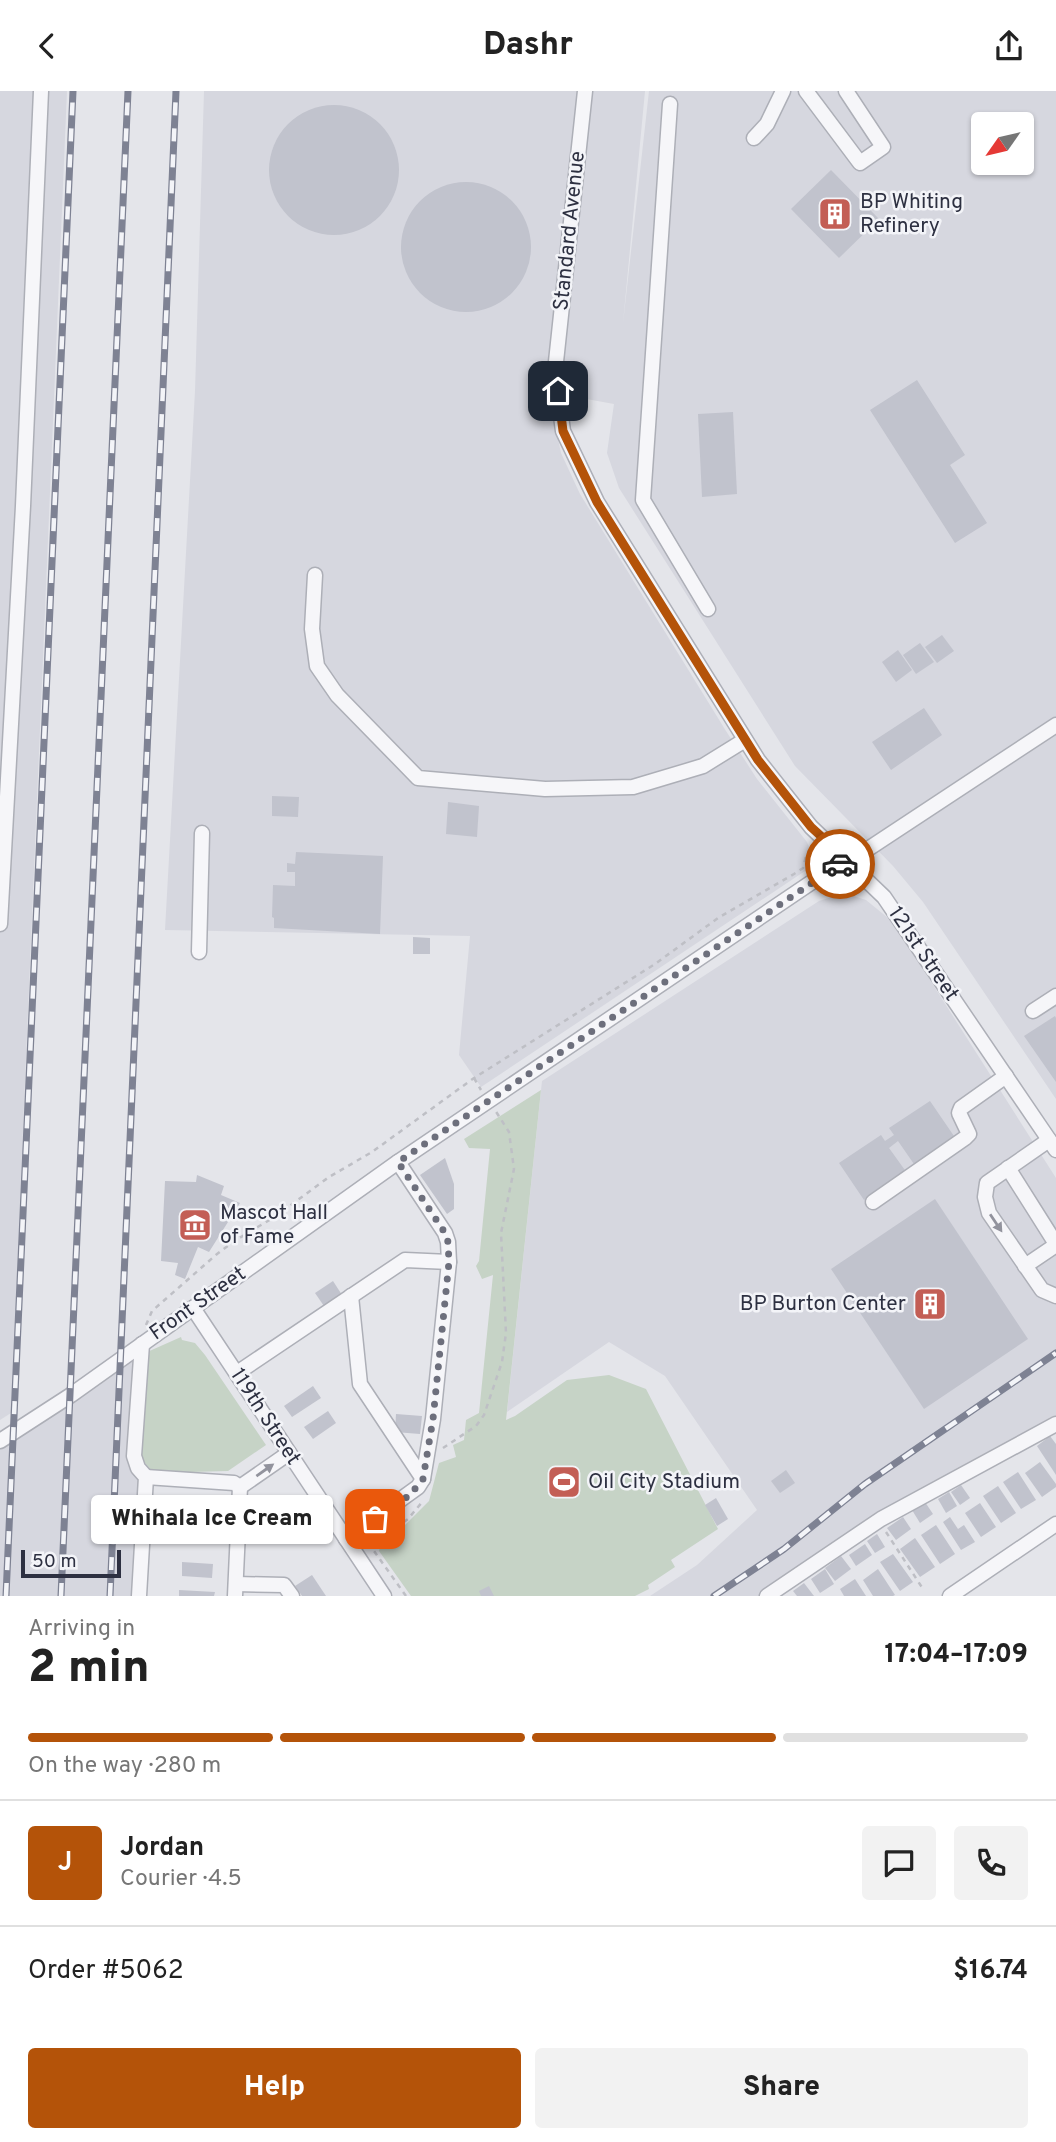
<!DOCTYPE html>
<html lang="en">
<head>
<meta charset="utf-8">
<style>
	:root { --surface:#fff; --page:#f2f2f2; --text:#222; --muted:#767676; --line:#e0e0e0; --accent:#b45309 }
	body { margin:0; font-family:Overpass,sans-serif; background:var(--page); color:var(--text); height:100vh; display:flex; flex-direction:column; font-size:26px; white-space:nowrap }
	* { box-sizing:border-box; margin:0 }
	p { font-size:23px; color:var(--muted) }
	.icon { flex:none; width:38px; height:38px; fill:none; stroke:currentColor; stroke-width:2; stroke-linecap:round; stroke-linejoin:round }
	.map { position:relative; height:1505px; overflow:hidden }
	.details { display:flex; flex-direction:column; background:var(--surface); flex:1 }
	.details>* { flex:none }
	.needle { width:46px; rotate:236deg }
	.fabs { position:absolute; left:971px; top:21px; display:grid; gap:14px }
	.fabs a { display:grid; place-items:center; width:63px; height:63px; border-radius:7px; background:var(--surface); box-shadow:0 2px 5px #0004; font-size:35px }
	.scale { position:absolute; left:21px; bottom:18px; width:100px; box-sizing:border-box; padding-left:7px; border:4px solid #2d3041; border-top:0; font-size:19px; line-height:24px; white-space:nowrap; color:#2d3041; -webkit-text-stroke:5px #f3f4f8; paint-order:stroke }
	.pin { position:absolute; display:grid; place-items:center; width:60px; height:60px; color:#fff; margin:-30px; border-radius:14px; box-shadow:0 4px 10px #0006 }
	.courier { position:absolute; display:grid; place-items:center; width:70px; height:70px; margin:-35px; border:5px solid #b45309; border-radius:50%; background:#fff; color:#222; box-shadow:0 2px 9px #0007 }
	.bubble { position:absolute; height:49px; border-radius:7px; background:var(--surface); box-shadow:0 2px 5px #0004; font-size:23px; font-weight:800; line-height:49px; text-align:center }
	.overview em { font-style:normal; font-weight:800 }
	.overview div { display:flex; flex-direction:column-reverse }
	.overview { display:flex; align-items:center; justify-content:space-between; height:119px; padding:0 28px }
	h1 { font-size:46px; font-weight:800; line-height:52px }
	.bar { display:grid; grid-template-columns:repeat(4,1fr); gap:10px 7px; align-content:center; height:84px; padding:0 28px }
	.bar i { height:9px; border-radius:5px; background:var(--line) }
	.bar .current { background:var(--accent) }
	.bar p { grid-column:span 4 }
	.line { display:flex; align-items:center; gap:18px; padding:0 28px; border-top:2px solid var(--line) }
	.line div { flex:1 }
	.round { display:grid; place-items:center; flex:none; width:74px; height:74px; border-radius:7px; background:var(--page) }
	.action { display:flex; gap:14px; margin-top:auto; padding:14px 28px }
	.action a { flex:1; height:80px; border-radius:7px; background:var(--accent); color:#fff; font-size:28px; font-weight:800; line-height:80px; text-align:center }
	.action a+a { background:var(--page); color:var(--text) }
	header { display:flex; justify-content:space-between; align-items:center; height:91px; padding:0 28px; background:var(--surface); font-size:32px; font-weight:800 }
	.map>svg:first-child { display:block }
	.built { fill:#d6d7df; fill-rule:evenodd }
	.green { fill:#c6d3c6 }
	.building { fill:#c1c3cd }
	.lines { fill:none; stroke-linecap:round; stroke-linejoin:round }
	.minor-casing { stroke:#adafb7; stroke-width:17 }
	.path { stroke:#bebfc5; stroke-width:2.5; stroke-dasharray:5 5; stroke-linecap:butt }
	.minor { stroke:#f6f6f9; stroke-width:14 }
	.rail-casing { stroke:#7e8293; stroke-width:7 }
	.rail { stroke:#f3f4f8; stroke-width:4.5; stroke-dasharray:13; stroke-linecap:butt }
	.oneway { fill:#92939d }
	.done { stroke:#6d6f7c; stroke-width:7; stroke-dasharray:0 12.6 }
	.route { stroke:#b45309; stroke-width:9 }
	.labels { text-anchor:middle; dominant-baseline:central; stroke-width:5; stroke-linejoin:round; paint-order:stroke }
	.poi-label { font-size:21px; fill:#2d3041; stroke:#f3f4f8; text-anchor:start }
	.street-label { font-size:21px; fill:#2d3041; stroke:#f3f4f8 }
</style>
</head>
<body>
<header><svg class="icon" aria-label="back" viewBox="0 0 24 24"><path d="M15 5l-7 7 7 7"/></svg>Dashr<svg class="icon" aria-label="share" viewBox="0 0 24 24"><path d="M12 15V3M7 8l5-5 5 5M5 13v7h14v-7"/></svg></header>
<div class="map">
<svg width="1056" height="1505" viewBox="0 0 1056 1505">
	<rect width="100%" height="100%" fill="#e4e5ea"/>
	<g class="built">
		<path d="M 0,0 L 67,0 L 11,1322 L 0,1329 Z"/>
		<path d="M 204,0 L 645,0 L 623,232 L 649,0 L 1056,0 L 1056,1008 L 923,811 L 893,775 L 795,675 L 619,397 L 607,362 L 614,313 L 548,301 L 561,362 L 580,403 L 726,640 L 757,688 L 807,751 L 813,766 L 808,778 L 481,996 L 459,964 L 470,845 L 165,839 L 195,300 ZM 984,33 L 1022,33 L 1022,72 L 984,72 Z"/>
		<path d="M 844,802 L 866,809 L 893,831 L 1056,1087 L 1056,1333 L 881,1428 L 767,1505 L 650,1505 L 697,1474 L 757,1419 L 665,1285 L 609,1251 L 507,1321 L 542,990 L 819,810 Z"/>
		<path d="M 145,1262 L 135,1505 L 0,1505 L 0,1356 Z"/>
	</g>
	<g class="green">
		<path d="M 541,999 L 506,1329 L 515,1325 L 567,1289 L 609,1284 L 646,1298 L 718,1438 L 671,1469 L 675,1476 L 648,1494 L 649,1498 L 635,1505 L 411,1505 L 379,1460 L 381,1453 L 395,1444 L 429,1410 L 439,1372 L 456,1366 L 453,1354 L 464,1349 L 466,1329 L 479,1322 L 493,1184 L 482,1188 L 476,1175 L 479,1170 L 490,1058 L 469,1057 L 464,1048 Z"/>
		<path d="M 181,1246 L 182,1249 L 195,1252 L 205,1264 L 266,1354 L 228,1380 L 154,1382 L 141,1368 L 145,1262 Z"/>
	</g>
	<g class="building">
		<circle cx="334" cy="79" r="65"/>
		<path d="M 831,79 L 879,128 L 839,167 L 791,118 Z"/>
		<circle cx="466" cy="156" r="65"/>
		<path d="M 917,289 L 965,364 L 950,374 L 987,432 L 955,452 L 870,319 Z"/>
		<path d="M 733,321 L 737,403 L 702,406 L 698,323 Z"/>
		<path d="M 942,544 L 954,560 L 937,572 L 925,556 Z"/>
		<path d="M 920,552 L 934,571 L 916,583 L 903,564 Z"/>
		<path d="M 898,559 L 912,579 L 896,591 L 882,571 Z"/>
		<path d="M 924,617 L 942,644 L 891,679 L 872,651 Z"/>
		<path d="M 272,705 L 299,706 L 298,726 L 272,725 Z"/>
		<path d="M 448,711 L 479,715 L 477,746 L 446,743 Z"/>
		<path d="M 296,761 L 383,765 L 380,843 L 274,837 L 274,827 L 272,826 L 273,794 L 295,795 L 295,781 L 287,781 L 287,772 L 295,773 Z"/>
		<path d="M 413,846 L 430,847 L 430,863 L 413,863 Z"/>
		<path d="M 1055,925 L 1056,927 L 1056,991 L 1024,945 Z"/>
		<path d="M 930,1010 L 956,1048 L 916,1076 L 898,1050 L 889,1057 L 907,1082 L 864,1109 L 839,1072 L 881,1044 L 885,1050 L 894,1044 L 889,1037 Z"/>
		<path d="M 445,1067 L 454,1093 L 454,1118 L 447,1123 L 420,1084 Z"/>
		<path d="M 197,1084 L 224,1095 L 221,1104 L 240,1112 L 209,1161 L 198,1156 L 185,1188 L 175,1184 L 178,1172 L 161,1170 L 165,1090 L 196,1091 Z"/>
		<path d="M 935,1108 L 1028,1248 L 924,1318 L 831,1178 Z"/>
		<path d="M 333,1190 L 344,1207 L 326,1218 L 315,1202 Z"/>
		<path d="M 313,1295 L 321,1307 L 292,1326 L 284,1315 Z"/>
		<path d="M 328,1320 L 336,1332 L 313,1348 L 304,1336 Z"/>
		<path d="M 396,1323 L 422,1325 L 420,1343 L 395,1341 Z"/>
		<path d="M 1050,1345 L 1056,1353 L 1056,1384 L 1037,1355 Z"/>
		<path d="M 1040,1371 L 1056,1393 L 1056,1396 L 1042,1406 L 1025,1382 Z"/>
		<path d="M 786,1379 L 795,1392 L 780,1402 L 771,1390 Z"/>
		<path d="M 1018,1381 L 1036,1409 L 1021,1418 L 1003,1391 Z"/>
		<path d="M 961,1394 L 970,1407 L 960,1414 L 951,1401 Z"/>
		<path d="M 998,1395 L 1016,1422 L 1001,1432 L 983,1405 Z"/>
		<path d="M 949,1401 L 957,1415 L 946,1422 L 938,1408 Z"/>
		<path d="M 716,1407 L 728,1428 L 717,1435 L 705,1414 Z"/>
		<path d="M 925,1411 L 933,1423 L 920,1432 L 912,1419 Z"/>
		<path d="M 980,1412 L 996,1436 L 981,1446 L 965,1422 Z"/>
		<path d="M 903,1426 L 911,1438 L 896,1449 L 887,1437 Z"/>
		<path d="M 950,1426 L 958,1438 L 964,1434 L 975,1451 L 961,1459 L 943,1431 Z"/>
		<path d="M 936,1434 L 955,1463 L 940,1473 L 921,1444 Z"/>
		<path d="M 877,1443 L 885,1456 L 875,1462 L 867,1450 Z"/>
		<path d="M 915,1447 L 935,1476 L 920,1486 L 900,1458 Z"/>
		<path d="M 865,1453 L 872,1464 L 856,1475 L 849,1464 Z"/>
		<path d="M 893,1463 L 913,1491 L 900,1500 L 880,1471 Z"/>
		<path d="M 841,1465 L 851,1478 L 835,1490 L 825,1477 Z"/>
		<path d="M 182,1471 L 213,1473 L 212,1487 L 182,1485 Z"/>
		<path d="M 825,1478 L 834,1493 L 820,1502 L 811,1488 Z"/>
		<path d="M 878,1478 L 895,1504 L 893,1505 L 873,1505 L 863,1489 Z"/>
		<path d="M 312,1484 L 326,1505 L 302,1505 L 295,1495 Z"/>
		<path d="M 855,1488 L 866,1505 L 844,1505 L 840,1498 Z"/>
		<path d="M 804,1492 L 814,1505 L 797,1505 L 793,1500 Z"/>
		<path d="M 489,1495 L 494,1505 L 481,1505 L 479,1500 Z"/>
		<path d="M 179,1499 L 215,1501 L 214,1505 L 179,1505 Z"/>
	</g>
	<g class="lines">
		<defs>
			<g id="minor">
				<path d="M 585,0 L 555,280 L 563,340 L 597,411 L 758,669 L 811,736 L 884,806 L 1056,1059"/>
				<path d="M 806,0 L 860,72 L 883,56 L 846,0"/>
				<path d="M 670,13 L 643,409 L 708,518"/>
				<path d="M 754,47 L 767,33 L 783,0"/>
				<path d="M 315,484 L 312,538 L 317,575 L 337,604 L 418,687 L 545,698 L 633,696 L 703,675 L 745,649"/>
				<path d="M 0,833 L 23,415 L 41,0"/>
				<path d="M 199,861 L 202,742"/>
				<path d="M 1033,920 L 1056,905"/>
				<path d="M 1049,1049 L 987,1092 L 985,1106 L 989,1122 L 1042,1199 L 1056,1205"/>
				<path d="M 1008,1077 L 1056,1153"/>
				<path d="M 873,1111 L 965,1047 L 969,1043 L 959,1022 L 961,1017 L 1006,985"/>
				<path d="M 1025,1175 L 1056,1154"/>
				<path d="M 351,1205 L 360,1293 L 423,1388"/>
				<path d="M 193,1217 L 384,1505"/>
				<path d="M 237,1282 L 405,1169 L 449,1171"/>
				<path d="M 0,1350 L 71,1304 L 398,1071 L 846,768 L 868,758 L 1056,634"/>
				<path d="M 146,1386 L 234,1392 L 240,1396"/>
				<path d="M 240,1396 L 289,1362"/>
				<path d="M 346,1448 L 418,1396 L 423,1388 L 433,1328 L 449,1171 L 448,1151 L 445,1142 L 398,1071"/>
				<path d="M 236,1493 L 284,1494 L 292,1505"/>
				<path d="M 139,1505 L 146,1386 L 138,1377 L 134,1365 L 142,1253"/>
				<path d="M 235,1505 L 240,1396"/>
				<path d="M 767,1505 L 881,1428 L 1056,1333"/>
				<path d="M 950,1505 L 1056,1433"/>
			</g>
		</defs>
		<use href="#minor" class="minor-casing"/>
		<g class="path">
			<path d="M 474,987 L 481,999"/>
			<path d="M 146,1234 L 152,1220 L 217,1163 L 236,1149 L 276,1125 L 329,1086 L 372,1061 L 474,987 L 655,873 L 718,827 L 794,783 L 803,777 L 806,765 L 823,767"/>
			<path d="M 443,1357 L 476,1335 L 484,1324 L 502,1271 L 506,1242 L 501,1142 L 514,1078 L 509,1041 L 495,1019"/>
			<path d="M 886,1441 L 923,1498"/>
			<path d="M 406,1505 L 374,1460 L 373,1453 L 408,1428 L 423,1410"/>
		</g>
		<use href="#minor" class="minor"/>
		<defs>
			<g id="rail">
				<path d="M 6,1505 L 73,0"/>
				<path d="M 61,1505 L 128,0"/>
				<path d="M 110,1505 L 176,0"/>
				<path d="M 714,1505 L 784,1458 L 865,1393 L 1056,1262"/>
			</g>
		</defs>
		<use href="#rail" class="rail-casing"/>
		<use href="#rail" class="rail"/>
	</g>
	<defs><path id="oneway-solid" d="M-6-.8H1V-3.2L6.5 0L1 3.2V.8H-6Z" transform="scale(1.75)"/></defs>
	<g class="oneway">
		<use href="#oneway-solid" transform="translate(996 1132) rotate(56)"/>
		<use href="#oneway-solid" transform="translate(265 1379) rotate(-35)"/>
	</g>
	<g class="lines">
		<path class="done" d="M 375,1428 L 410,1404 L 423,1388 L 433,1328 L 449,1171 L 448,1151 L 445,1142 L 398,1071 L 840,773"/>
		<path class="route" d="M 558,300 L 563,340 L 597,411 L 758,669 L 811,736 L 846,768 L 840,773"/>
	</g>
	<defs>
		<symbol id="building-square" viewBox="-11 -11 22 22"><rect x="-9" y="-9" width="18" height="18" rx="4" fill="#c35e55" stroke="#f3f4f8"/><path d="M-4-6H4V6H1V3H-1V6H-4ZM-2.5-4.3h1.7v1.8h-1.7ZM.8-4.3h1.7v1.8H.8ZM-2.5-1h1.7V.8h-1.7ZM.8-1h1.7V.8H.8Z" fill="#fff"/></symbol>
		<symbol id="museum-square" viewBox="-11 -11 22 22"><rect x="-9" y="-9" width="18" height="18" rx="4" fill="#c35e55" stroke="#f3f4f8"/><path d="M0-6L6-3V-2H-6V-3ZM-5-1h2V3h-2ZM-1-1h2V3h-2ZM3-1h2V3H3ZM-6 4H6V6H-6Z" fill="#fff"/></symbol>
		<symbol id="stadium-square" viewBox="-11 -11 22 22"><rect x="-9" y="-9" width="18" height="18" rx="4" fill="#c35e55" stroke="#f3f4f8"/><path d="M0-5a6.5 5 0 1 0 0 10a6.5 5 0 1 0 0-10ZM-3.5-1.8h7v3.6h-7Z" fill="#fff"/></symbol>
	</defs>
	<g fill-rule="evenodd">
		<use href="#building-square" x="816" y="104" width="38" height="38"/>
		<use href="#museum-square" x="176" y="1115" width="38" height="38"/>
		<use href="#building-square" x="911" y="1194" width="38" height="38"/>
		<use href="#stadium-square" x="545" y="1372" width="38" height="38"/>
	</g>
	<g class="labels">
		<g class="poi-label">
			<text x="860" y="111">BP Whiting<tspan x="860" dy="24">Refinery</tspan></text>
			<text x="220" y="1122">Mascot Hall<tspan x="220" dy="24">of Fame</tspan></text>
			<text x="906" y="1213" text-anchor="end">BP Burton Center</text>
			<text x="588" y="1391">Oil City Stadium</text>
		</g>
		<g class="street-label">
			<text transform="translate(570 140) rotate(-84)">Standard Avenue</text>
			<text transform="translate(923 863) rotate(56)">121st Street</text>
			<text transform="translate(198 1213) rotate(-35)">Front Street</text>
			<text transform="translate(265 1326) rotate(57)">119th Street</text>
		</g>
	</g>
</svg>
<div class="fabs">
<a><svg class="needle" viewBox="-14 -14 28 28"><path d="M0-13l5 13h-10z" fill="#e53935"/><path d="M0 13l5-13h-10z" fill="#767676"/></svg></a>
</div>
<div class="scale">50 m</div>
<div class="pin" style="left:375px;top:1428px;background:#ea580c"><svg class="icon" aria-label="bag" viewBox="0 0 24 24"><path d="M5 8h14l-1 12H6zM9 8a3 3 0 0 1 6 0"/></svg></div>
<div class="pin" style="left:558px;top:300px;background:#1f2937"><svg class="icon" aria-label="home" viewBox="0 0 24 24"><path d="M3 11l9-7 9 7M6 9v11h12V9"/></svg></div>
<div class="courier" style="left:840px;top:773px"><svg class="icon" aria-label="car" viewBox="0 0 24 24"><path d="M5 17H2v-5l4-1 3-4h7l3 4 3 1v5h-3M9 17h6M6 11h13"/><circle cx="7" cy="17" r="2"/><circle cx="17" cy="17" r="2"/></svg></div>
<div class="bubble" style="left:91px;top:1404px;width:242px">Whihala Ice Cream</div>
</div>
<section class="details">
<div class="overview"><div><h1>2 min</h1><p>Arriving in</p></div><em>17:04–17:09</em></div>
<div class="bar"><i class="current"></i><i class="current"></i><i class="current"></i><i></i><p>On the way · 280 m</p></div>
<div class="line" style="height:126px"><b class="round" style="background:var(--accent);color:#fff">J</b><div><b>Jordan</b><p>Courier · 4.5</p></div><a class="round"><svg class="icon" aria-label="chat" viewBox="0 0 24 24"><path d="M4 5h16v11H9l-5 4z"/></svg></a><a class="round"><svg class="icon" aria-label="phone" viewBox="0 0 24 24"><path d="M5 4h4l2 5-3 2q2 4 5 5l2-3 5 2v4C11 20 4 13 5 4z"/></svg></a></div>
<div class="line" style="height:91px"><div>Order #5062</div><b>$16.74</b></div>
<div class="action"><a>Help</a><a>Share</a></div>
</section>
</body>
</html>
